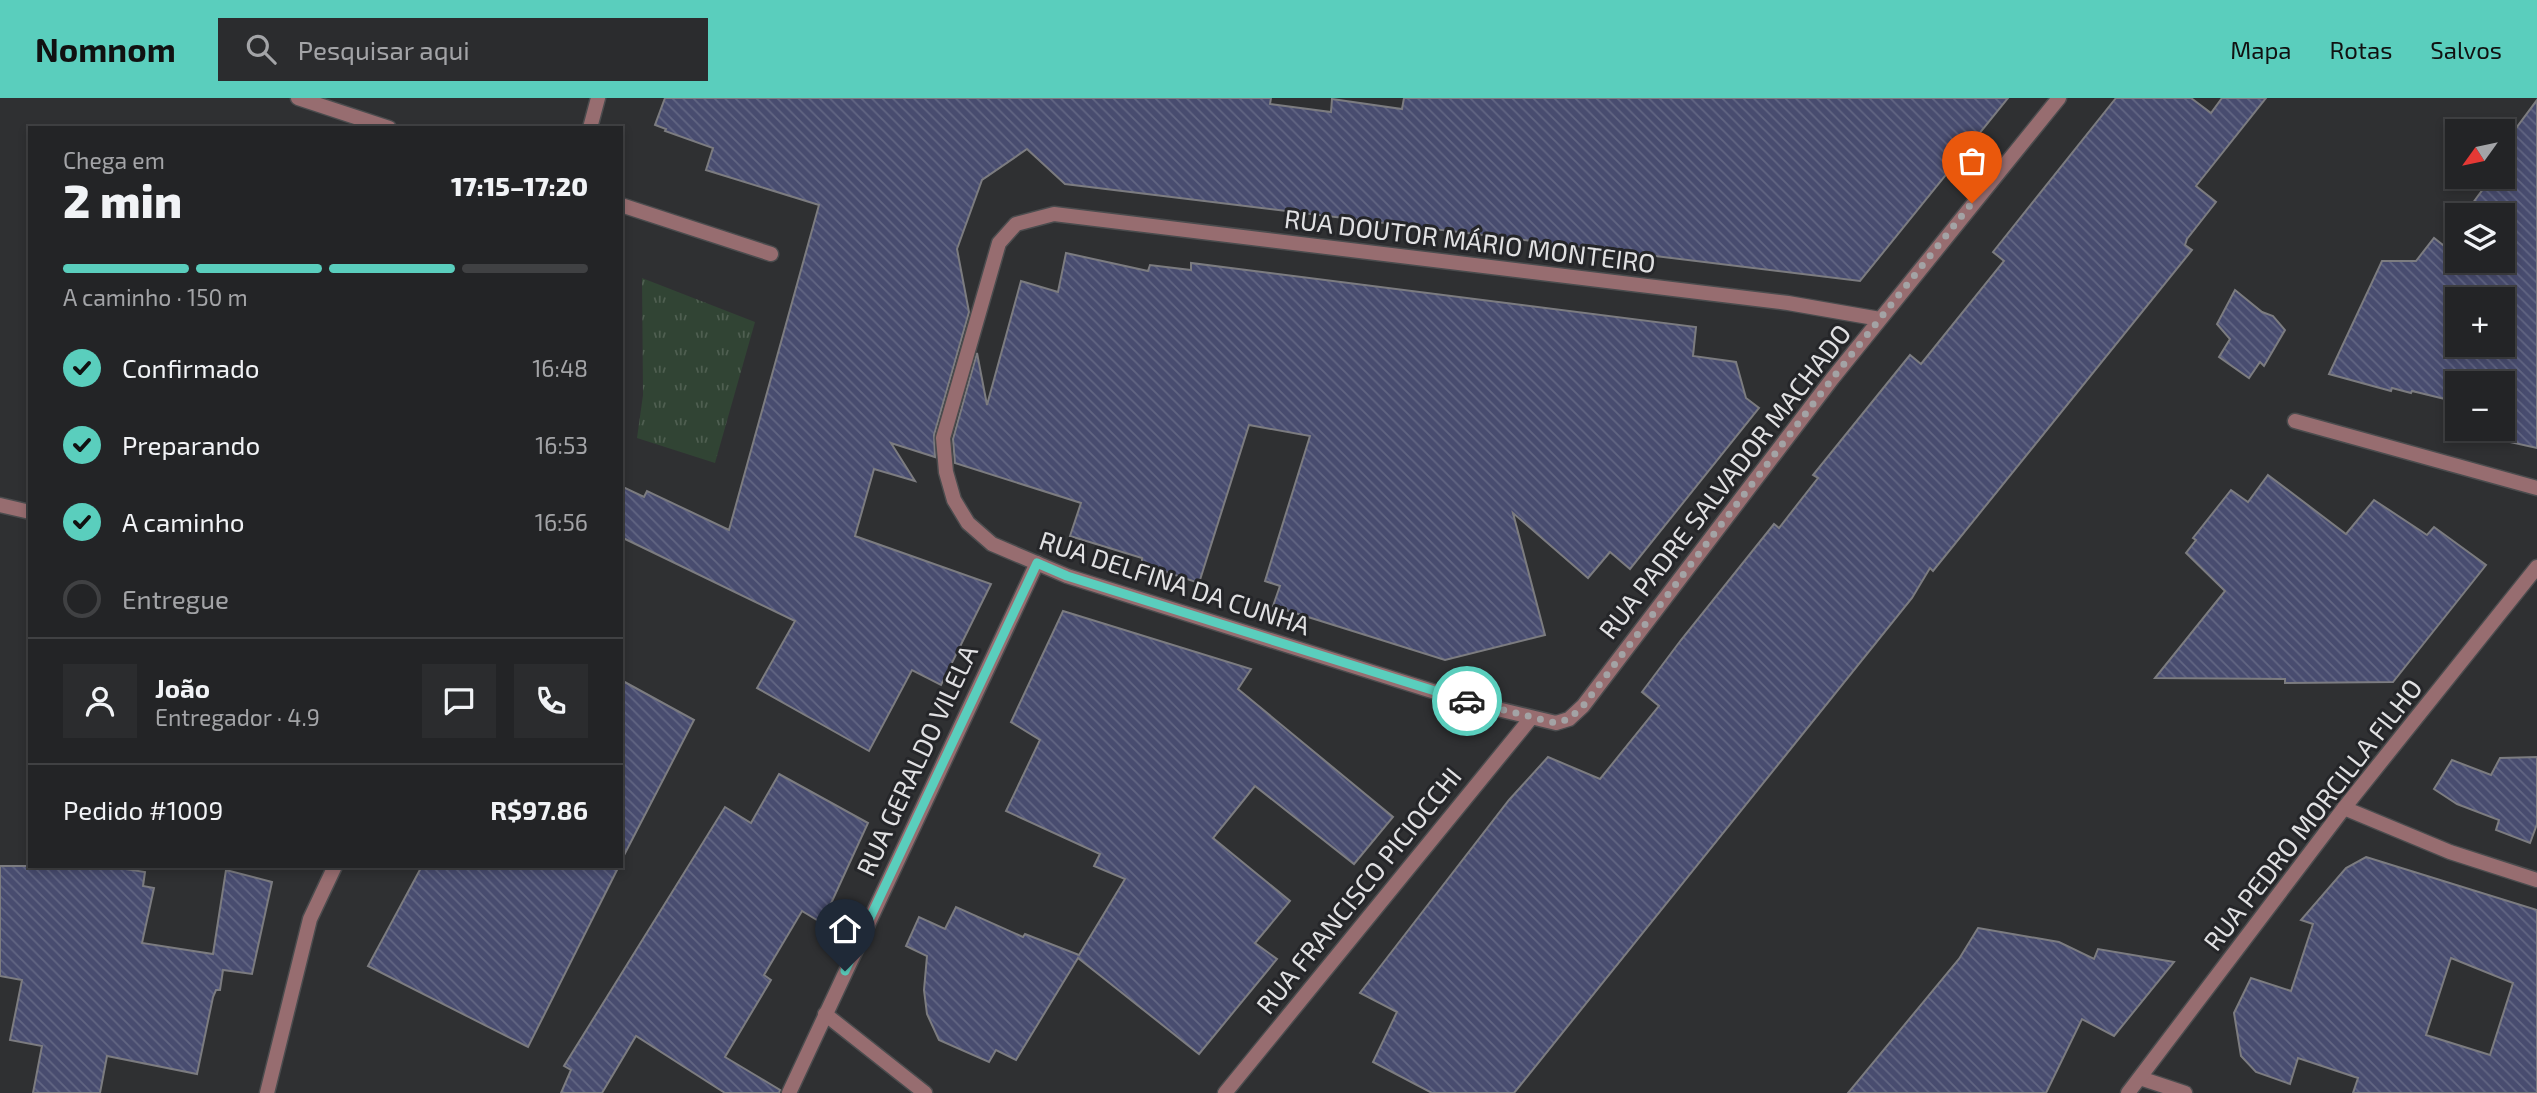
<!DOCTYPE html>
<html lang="pt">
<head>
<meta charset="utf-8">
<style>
	:root { --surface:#232426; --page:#2b2c2e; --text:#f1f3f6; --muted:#a3a4a7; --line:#404143; --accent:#5acebd }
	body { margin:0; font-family:"Exo 2",sans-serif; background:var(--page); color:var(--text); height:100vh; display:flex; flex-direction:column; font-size:26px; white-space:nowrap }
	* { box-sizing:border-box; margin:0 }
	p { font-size:23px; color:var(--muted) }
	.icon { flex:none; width:38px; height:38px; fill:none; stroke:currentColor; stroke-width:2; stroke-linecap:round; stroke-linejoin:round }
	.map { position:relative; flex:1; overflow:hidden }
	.drawer { position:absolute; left:28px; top:28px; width:595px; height:742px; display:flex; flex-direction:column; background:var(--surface); border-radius:0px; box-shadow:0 4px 10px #0003,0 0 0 2px var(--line) }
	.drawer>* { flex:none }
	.needle { width:46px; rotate:237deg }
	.buttons { position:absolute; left:2445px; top:21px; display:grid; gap:14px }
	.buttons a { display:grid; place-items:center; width:70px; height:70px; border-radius:0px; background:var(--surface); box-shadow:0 4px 10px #0003,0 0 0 2px var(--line); font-size:35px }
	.pin { position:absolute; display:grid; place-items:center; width:60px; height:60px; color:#fff; margin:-72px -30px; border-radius:50% 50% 50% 0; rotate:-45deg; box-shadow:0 0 7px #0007 }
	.pin .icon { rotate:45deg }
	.courier { position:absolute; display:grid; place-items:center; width:70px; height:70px; margin:-35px; border:5px solid #5acebd; border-radius:50%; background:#fff; color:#222; box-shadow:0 2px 9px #0007 }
	.overview em { font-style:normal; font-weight:800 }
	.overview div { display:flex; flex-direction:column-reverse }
	.overview { display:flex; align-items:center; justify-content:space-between; height:119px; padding:0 35px }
	h1 { font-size:46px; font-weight:800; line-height:52px }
	.bar { display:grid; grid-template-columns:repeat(4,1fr); gap:10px 7px; align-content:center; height:84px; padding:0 35px }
	.bar i { height:9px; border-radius:5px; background:var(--line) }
	.bar .selected { background:var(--accent) }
	.bar p { grid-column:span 4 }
	.line { display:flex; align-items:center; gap:18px; padding:0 35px; border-top:2px solid var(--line) }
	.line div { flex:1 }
	.round { display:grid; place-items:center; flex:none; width:74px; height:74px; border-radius:0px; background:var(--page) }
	ol { padding:0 35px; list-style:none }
	li { display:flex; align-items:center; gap:21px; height:77px }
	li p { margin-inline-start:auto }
	li .icon { padding:7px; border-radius:50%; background:var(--accent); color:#111; stroke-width:4 }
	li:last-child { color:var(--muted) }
	li i { width:38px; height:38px; border:4px solid var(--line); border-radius:50% }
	header { display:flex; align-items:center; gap:42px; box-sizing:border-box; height:98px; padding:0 35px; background:var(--accent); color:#111 }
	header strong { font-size:33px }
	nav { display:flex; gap:38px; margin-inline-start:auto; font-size:24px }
	.search { width:490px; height:63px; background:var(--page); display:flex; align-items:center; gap:18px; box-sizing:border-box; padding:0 24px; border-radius:0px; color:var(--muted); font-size:26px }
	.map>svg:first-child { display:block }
	.park { fill:url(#park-tufts) }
	.building { fill:url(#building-back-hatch); stroke:#7c7c80; stroke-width:2; fill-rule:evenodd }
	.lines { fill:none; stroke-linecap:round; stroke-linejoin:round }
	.street-casing { stroke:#4b4c4e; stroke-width:17 }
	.street { stroke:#976d70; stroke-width:14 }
	.done { stroke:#a3a3a5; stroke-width:7; stroke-dasharray:0 12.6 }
	.route { stroke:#5acebd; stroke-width:9 }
	.labels { text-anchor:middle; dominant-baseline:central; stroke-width:6; stroke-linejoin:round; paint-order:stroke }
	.street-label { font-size:26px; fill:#e1e1e3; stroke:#252629 }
</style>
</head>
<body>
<header>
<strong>Nomnom</strong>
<div class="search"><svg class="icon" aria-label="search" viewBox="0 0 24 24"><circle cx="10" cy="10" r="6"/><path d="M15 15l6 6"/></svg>Pesquisar aqui</div>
<nav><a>Mapa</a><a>Rotas</a><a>Salvos</a></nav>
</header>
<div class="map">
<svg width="2537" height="995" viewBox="0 0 2537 995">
	<defs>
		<pattern id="park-tufts" width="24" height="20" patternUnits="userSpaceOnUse" patternTransform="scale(1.75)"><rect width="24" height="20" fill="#314434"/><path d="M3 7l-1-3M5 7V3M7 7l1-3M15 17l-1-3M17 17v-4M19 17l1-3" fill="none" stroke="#4f5f51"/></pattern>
		<pattern id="building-back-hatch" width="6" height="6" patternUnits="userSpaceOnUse" patternTransform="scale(1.75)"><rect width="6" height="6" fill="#484c6f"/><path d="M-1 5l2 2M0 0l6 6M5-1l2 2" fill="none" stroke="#626683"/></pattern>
	</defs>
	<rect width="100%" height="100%" fill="#2f3032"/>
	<path class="park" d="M 642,180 L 755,224 L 715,365 L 637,340 L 643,297 Z"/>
	<g class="building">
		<path d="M 665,0 L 1271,0 L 1270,6 L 1331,14 L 1332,1 L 1402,11 L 1404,0 L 2008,0 L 1860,183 L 1065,86 L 1027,51 L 982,82 L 957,151 L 969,214 L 934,337 L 935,359 L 891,345 L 915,383 L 874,371 L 855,438 L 991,486 L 941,587 L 912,572 L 869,653 L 757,590 L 795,523 L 621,439 L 621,388 L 644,399 L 647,393 L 729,432 L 819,107 L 706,72 L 713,50 L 665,33 L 666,31 L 655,27 Z"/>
		<path d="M 2116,0 L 2191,0 L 2211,15 L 2222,0 L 2266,0 L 2196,88 L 2216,104 L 2187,141 L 2185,147 L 2192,152 L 1933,473 L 1930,470 L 1912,500 L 1514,995 L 1432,995 L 1373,964 L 1397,914 L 1360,895 L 1376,874 L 1509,702 L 1548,659 L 1600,681 L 1659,608 L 1642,594 L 1681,542 L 1774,426 L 1779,430 L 1818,380 L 1813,377 L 1910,257 L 1921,266 L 2004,163 L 1993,154 Z"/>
		<path d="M 2537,2 L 2537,350 L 2492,340 L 2495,331 L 2502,331 L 2502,285 L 2457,285 L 2457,304 L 2412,293 L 2411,295 L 2392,290 L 2391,293 L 2329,276 L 2382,163 L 2416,163 L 2434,140 L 2443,147 L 2457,127 L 2457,163 L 2502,163 L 2502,117 L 2464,117 L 2492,79 L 2502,79 L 2502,49 ZM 2457,201 L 2502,201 L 2502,247 L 2457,247 Z"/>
		<path d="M 1066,155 L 1148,173 L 1150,167 L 1191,172 L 1191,165 L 1696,229 L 1693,258 L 1736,264 L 1746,300 L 1759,310 L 1630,471 L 1610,454 L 1588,480 L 1513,415 L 1545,537 L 1445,562 L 1273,508 L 1280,488 L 1265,483 L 1310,338 L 1249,327 L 1199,485 L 1142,466 L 1142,460 L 1070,438 L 1081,405 L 955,365 L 953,341 L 977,255 L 987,307 L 1021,183 L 1058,194 Z"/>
		<path d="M 2235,192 L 2262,214 L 2273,218 L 2285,232 L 2264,268 L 2260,264 L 2249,280 L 2219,259 L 2230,241 L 2217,226 Z"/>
		<path d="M 2268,377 L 2346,436 L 2374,402 L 2427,437 L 2434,429 L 2486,467 L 2393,584 L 2285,585 L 2285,581 L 2155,580 L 2225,493 L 2186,455 L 2196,442 L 2193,440 L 2231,392 L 2248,404 Z"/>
		<path d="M 1063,513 L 1251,571 L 1238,591 L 1393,719 L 1354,766 L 1255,688 L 1213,740 L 1290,803 L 1255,845 L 1277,861 L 1199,956 L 1078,860 L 1016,962 L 996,952 L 989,964 L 939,942 L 927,916 L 924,892 L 927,858 L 906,848 L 919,819 L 945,831 L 956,809 L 1023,839 L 1025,836 L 1079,857 L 1125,781 L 1094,768 L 1100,756 L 1006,713 L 1040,642 L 1011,624 Z"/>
		<path d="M 621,582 L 694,622 L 621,763 Z"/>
		<path d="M 2537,659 L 2537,726 L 2530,745 L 2496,732 L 2499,722 L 2457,706 L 2434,691 L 2452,662 L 2491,677 L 2500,660 Z"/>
		<path d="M 779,676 L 868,725 L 822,825 L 802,813 L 764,877 L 771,882 L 725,959 L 780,992 L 779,995 L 725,995 L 636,938 L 602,995 L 561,995 L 571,972 L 564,968 L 725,709 L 751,725 Z"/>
		<path d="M 2366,759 L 2537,812 L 2537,995 L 2353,995 L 2358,980 L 2298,960 L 2290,986 L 2256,974 L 2241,958 L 2234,915 L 2251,880 L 2291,893 L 2313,826 L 2301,822 L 2346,770 ZM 2451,860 L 2513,885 L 2490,957 L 2426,937 Z"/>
		<path d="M 0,768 L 106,768 L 145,774 L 143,788 L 154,790 L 142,845 L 213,856 L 226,772 L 272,784 L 252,876 L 223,872 L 220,892 L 216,892 L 213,899 L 197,976 L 107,958 L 100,995 L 33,995 L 42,948 L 10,942 L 22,882 L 0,878 Z"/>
		<path d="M 422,768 L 619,768 L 528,949 L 368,868 Z"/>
		<path d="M 1978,830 L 2059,844 L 2094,861 L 2098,851 L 2174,864 L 2114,938 L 2082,921 L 2046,995 L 1848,995 L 1959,861 Z"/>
	</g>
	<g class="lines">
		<defs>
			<g id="street">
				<path d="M 298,0 L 389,30"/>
				<path d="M 590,30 L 598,0"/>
				<path d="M 621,107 L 771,156"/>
				<path d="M 1880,221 L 1788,205 L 1054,116 L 1016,126 L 999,145 L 943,340 L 946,374 L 954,402 L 968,425 L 992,446 L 1067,478 L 1464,603 L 1556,625 L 1569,621 L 1583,608 L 1832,281 L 2059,0"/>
				<path d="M 2295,323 L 2537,390"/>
				<path d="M 0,407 L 30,414"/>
				<path d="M 2344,710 L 2450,754 L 2537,782"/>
				<path d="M 825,916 L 925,995"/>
				<path d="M 2140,980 L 2185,995"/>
				<path d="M 267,995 L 310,821 L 335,768"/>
				<path d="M 789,995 L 1037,465"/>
				<path d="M 1225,995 L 1531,620"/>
				<path d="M 2128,995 L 2344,710 L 2537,469"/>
			</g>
		</defs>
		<use href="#street" class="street-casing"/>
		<use href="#street" class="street"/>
	</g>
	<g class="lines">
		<path class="done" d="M 1467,603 L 1556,625 L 1569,621 L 1583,608 L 1832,281 L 1972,105"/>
		<path class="route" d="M 845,873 L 1037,465 L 1067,478 L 1467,603"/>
	</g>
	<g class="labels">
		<g class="street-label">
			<text transform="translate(1470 142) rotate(7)">RUA DOUTOR MÁRIO MONTEIRO</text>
			<text transform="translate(1724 383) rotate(-52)">RUA PADRE SALVADOR MACHADO</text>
			<text transform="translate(1175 484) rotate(18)">RUA DELFINA DA CUNHA</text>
			<text transform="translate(916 662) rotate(-65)">RUA GERALDO VILELA</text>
			<text transform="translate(2312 716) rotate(-52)">RUA PEDRO MORCILLA FILHO</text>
			<text transform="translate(1358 792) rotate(-51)">RUA FRANCISCO PICIOCCHI</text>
		</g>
	</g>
</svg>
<div class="buttons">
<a><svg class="needle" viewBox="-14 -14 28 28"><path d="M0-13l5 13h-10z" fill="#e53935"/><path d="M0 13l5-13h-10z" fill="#a3a4a7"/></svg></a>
<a><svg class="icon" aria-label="layers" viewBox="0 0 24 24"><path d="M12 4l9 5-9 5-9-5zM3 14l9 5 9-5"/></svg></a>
<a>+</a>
<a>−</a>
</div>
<div class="pin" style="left:1972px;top:105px;background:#ea580c"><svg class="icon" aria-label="bag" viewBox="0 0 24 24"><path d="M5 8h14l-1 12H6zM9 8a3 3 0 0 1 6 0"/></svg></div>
<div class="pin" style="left:845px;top:873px;background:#1f2937"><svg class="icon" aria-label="home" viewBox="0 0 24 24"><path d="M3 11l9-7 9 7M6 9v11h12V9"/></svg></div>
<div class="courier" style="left:1467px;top:603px"><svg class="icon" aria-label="car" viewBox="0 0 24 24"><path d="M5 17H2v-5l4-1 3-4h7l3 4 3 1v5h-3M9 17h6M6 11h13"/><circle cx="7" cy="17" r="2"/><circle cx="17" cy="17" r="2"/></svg></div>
<section class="drawer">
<div class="overview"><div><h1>2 min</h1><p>Chega em</p></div><em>17:15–17:20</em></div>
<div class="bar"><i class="selected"></i><i class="selected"></i><i class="selected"></i><i></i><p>A caminho · 150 m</p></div>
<ol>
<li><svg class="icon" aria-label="check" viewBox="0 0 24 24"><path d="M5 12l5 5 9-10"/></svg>Confirmado<p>16:48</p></li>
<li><svg class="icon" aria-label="check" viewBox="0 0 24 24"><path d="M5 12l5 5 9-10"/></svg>Preparando<p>16:53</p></li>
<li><svg class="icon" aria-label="check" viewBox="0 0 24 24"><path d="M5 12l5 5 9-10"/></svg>A caminho<p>16:56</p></li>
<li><i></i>Entregue</li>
</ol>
<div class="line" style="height:126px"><a class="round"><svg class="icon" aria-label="person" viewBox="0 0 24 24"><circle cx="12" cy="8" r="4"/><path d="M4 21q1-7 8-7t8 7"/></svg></a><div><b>João</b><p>Entregador · 4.9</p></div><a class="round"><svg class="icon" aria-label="chat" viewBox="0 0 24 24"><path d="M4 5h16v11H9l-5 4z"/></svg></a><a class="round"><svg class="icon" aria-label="phone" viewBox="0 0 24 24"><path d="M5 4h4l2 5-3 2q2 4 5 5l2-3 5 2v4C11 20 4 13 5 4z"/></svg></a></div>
<div class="line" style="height:91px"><div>Pedido #1009</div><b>R$97.86</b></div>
</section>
</div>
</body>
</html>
